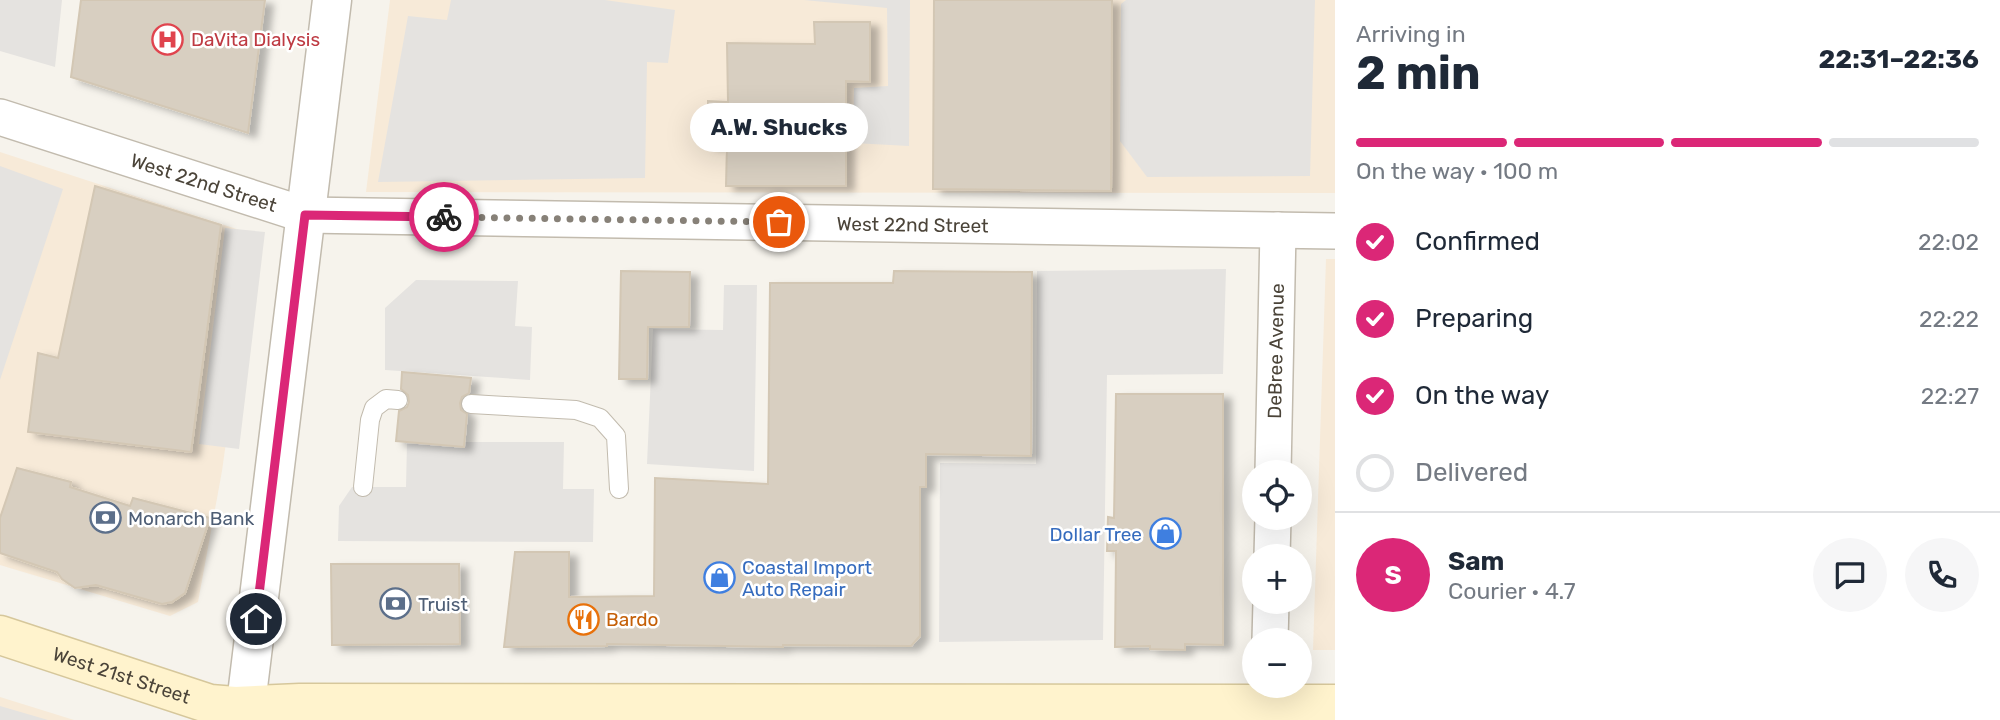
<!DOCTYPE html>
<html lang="en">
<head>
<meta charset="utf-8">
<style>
	:root { --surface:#fff; --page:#f6f6f7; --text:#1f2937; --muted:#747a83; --line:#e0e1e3; --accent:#db2777 }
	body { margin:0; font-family:Rubik,sans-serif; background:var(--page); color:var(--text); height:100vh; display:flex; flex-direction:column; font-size:26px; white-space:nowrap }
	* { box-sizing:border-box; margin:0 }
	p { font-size:23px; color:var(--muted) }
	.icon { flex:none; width:38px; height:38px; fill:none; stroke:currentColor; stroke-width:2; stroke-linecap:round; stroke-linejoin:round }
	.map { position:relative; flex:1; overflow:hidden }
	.side { display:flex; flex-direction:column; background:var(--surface); width:665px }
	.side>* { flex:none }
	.tools { position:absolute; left:1242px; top:460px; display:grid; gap:14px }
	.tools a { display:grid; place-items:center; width:70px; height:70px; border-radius:50%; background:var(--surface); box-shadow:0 7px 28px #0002; font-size:35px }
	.pin { position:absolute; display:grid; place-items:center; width:60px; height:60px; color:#fff; margin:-30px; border:4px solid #fff; border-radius:50%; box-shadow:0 2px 7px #0007 }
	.courier { position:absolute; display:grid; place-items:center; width:70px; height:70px; margin:-35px; border:5px solid #db2777; border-radius:50%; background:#fff; color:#222; box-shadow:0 2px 9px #0007 }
	.bubble { position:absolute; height:49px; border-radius:24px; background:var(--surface); box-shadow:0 7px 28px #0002; font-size:23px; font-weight:700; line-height:49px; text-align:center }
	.overview em { font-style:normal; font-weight:700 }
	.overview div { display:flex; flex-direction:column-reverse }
	.overview { display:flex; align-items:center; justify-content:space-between; height:119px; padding:0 21px }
	h1 { font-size:46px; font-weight:700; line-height:52px }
	.bar { display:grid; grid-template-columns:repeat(4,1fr); gap:10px 7px; align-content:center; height:84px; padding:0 21px }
	.bar i { height:9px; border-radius:5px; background:var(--line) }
	.bar .selected { background:var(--accent) }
	.bar p { grid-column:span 4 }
	.line { display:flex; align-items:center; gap:18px; padding:0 21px; border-top:2px solid var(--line) }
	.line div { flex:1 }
	.round { display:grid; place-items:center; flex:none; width:74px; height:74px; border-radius:37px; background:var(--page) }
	ol { padding:0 21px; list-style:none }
	li { display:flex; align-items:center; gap:21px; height:77px }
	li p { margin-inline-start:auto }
	li .icon { padding:7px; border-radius:50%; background:var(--accent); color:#fff; stroke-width:4 }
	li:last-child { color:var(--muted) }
	li i { width:38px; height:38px; border:4px solid var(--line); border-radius:50% }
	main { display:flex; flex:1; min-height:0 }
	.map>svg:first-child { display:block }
	.commercial { fill:#f7ead8 }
	.parking { fill:#e5e3e0 }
	.building { fill:#d8cfc1; stroke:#d3c7b4; stroke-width:2; filter:url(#shadow) }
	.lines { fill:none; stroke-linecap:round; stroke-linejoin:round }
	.service-casing { stroke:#c2bbae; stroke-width:20 }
	.minor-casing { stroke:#c2bbae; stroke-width:38 }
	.tertiary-casing { stroke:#c2bbae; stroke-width:41 }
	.secondary-casing { stroke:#d6c79b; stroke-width:41 }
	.service { stroke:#fff; stroke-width:18 }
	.minor { stroke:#fff; stroke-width:35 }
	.tertiary { stroke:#fff; stroke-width:38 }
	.secondary { stroke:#fff3cd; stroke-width:38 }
	.done { stroke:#878178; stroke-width:7; stroke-dasharray:0 12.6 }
	.route { stroke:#db2777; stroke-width:9 }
	.labels { text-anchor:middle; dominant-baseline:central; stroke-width:5; stroke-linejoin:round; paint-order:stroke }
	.health-label { font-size:19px; fill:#be3a42; stroke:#fff; text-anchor:start }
	.street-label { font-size:19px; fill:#4b4439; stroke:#fff }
	.service-label { font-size:19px; fill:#4e5e75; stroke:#fff; text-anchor:start }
	.shop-label { font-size:19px; fill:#366cbe; stroke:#fff; text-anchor:end }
	.food-label { font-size:19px; fill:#c56008; stroke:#fff; text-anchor:start }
</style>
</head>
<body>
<main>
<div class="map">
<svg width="1335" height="720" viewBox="0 0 1335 720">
	<defs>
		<filter id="shadow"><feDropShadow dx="8" dy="4.5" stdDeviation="3.5" flood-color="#0004"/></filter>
	</defs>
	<rect width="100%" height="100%" fill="#f6f3ec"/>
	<g class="commercial">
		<path d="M 390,0 L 1335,0 L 1335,193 L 366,192 Z"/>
		<path d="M 0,152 L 255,235 L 222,471 L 198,602 L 170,616 L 0,565 Z"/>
		<path d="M 1326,259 L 1335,259 L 1335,650 L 1313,650 Z"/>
		<path d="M 0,697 L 74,720 L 0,720 Z"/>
	</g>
	<g class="parking">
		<path d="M 0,0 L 62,0 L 55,67 L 0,51 Z"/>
		<path d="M 451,0 L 605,0 L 675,10 L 668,63 L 647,62 L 645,178 L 378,182 L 408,16 L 447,20 Z"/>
		<path d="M 804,0 L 910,0 L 909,146 L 853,143 L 854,88 L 888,86 L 887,8 Z"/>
		<path d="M 1126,0 L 1315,0 L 1310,176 L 1147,177 L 1120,141 L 1121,4 Z"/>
		<path d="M 0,166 L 63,189 L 0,380 Z"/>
		<path d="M 225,228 L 265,232 L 239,449 L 199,444 Z"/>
		<path d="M 1226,269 L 1223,374 L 1107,375 L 1103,640 L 939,642 L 940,463 L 1036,464 L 1037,271 Z"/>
		<path d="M 416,280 L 518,281 L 515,326 L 532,327 L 530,380 L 385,370 L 385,308 Z"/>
		<path d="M 724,285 L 757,285 L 754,471 L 647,464 L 653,329 L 723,330 Z"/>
		<path d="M 407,442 L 564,442 L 563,489 L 594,489 L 593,542 L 338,541 L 339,506 L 352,487 L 406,487 Z"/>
		<path d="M 0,706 L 48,720 L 0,720 Z"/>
	</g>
	<g class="building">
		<path d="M 81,0 L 265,0 L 248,133 L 71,77 Z"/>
		<path d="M 934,0 L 1112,0 L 1111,191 L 933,189 Z"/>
		<path d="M 814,22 L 870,22 L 870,82 L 846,81 L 846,186 L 726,186 L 727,144 L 708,144 L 708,101 L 728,102 L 727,43 L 815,44 Z"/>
		<path d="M 95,186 L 221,225 L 191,452 L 28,432 L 38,353 L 58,358 Z"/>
		<path d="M 621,271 L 690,272 L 689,327 L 648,327 L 647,379 L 619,379 Z"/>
		<path d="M 894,271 L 1032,272 L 1031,456 L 926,454 L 926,487 L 920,487 L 920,636 L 911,646 L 783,645 L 783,647 L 607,644 L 607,646 L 504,647 L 515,552 L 569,552 L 569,597 L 654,596 L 655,478 L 768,484 L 770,283 L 893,283 Z"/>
		<path d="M 402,372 L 471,378 L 469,393 L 462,397 L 460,403 L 461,410 L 467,414 L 464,447 L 396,441 L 399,411 L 407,407 L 409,402 L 408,395 L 401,389 Z"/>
		<path d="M 1116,394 L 1223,394 L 1223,645 L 1185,644 L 1185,650 L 1150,649 L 1150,646 L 1115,647 L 1116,551 L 1107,551 L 1108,517 L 1114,518 Z"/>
		<path d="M 17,468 L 71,482 L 70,487 L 130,506 L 133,498 L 210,518 L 185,593 L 172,602 L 162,604 L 96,585 L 75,588 L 62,579 L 57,572 L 0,553 L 0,518 Z"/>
		<path d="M 331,564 L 459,564 L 460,644 L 332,645 Z"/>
	</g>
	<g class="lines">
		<defs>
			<g id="service">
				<path d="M 471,404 L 576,410 L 600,418 L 616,436 L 619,489"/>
				<path d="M 363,487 L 370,420 L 374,408 L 386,399 L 398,400"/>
			</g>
			<g id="minor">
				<path id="s1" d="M 0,117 L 305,215 L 1335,231"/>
				<path id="s2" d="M 1273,472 L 1278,230"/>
				<path d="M 1272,556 L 1273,518"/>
				<path d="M 1270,640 L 1271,602"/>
			</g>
			<path id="tertiary" d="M 244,720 L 332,0"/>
			<g id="secondary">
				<path id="s3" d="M 0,635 L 210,704 L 235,706 L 300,703 L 1335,704"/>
			</g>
		</defs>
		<use href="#service" class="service-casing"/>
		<use href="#minor" class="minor-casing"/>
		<use href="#tertiary" class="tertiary-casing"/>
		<use href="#secondary" class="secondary-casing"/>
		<use href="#service" class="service"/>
		<use href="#minor" class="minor"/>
		<use href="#tertiary" class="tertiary"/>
		<use href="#secondary" class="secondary"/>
	</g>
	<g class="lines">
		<path class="done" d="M 444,217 L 779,222"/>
		<path class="route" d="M 256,619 L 305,215 L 444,217"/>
	</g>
	<defs>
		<symbol id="hospital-ring" viewBox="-11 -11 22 22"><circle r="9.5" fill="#fff" stroke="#e0444e" stroke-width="1.5"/><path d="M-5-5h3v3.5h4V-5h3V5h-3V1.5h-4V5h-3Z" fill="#e0444e"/></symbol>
		<symbol id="bank-ring" viewBox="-11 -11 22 22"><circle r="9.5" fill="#fff" stroke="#5c6f8a" stroke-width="1.5"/><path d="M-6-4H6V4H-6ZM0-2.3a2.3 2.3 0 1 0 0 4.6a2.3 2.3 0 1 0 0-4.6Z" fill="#5c6f8a"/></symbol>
		<symbol id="shop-ring" viewBox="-11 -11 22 22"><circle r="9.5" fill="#fff" stroke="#3f7fe0" stroke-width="1.5"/><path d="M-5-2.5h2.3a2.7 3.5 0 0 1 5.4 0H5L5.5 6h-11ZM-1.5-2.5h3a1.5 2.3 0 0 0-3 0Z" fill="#3f7fe0"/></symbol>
		<symbol id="restaurant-ring" viewBox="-11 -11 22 22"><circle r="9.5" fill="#fff" stroke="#e8710a" stroke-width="1.5"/><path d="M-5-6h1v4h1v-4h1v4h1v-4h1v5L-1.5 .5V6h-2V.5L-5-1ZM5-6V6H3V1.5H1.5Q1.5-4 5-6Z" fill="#e8710a"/></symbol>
	</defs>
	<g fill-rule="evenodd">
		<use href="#hospital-ring" x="150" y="22" width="35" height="35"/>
		<use href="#bank-ring" x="88" y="500" width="35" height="35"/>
		<use href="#shop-ring" x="1148" y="516" width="35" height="35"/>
		<use href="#shop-ring" x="702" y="560" width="35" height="35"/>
		<use href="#bank-ring" x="378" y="586" width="35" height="35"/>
		<use href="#restaurant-ring" x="566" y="602" width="35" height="35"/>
	</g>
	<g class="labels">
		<g class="health-label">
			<text x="191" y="39">DaVita Dialysis</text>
		</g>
		<g class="street-label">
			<text stroke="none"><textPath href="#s1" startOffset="214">West 22nd Street</textPath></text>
			<text stroke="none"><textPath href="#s1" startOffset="928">West 22nd Street</textPath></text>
			<text stroke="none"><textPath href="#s2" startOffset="121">DeBree Avenue</textPath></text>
			<text stroke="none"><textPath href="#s3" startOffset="128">West 21st Street</textPath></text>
		</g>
		<g class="service-label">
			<text x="128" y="518">Monarch Bank</text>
			<text x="418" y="604">Truist</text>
		</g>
		<g class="shop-label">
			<text x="1142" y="534">Dollar Tree</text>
			<text x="742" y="567" text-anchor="start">Coastal Import<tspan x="742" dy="22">Auto Repair</tspan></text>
		</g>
		<g class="food-label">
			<text x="606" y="619">Bardo</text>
		</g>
	</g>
</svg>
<div class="tools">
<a><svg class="icon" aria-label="locate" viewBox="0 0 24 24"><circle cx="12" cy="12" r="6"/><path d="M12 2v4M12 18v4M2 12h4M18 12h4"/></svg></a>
<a>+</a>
<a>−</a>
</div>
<div class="pin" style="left:779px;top:222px;background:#ea580c"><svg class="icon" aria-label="bag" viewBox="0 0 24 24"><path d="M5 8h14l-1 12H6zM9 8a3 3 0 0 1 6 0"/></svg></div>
<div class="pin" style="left:256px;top:619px;background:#1f2937"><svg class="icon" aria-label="home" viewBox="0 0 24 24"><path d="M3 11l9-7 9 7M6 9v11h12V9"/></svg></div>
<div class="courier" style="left:444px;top:217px"><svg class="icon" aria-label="bike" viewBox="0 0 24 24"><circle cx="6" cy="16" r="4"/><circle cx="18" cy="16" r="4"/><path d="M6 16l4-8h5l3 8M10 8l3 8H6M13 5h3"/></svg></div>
<div class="bubble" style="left:690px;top:103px;width:178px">A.W. Shucks</div>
</div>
<section class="side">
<div class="overview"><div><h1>2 min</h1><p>Arriving in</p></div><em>22:31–22:36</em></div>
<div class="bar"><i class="selected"></i><i class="selected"></i><i class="selected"></i><i></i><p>On the way · 100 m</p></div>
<ol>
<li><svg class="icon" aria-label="check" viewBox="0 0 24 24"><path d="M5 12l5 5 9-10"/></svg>Confirmed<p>22:02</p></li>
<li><svg class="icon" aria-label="check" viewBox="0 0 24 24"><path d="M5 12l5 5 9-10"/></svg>Preparing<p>22:22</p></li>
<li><svg class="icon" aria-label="check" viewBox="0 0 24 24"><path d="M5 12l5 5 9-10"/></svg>On the way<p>22:27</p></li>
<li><i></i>Delivered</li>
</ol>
<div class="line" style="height:126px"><b class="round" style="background:var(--accent);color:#fff">S</b><div><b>Sam</b><p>Courier · 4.7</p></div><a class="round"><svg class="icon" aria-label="chat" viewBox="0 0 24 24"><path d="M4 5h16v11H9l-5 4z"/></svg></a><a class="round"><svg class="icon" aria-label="phone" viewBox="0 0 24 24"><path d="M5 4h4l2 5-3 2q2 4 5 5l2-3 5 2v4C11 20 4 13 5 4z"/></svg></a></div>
</section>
</main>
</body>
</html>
